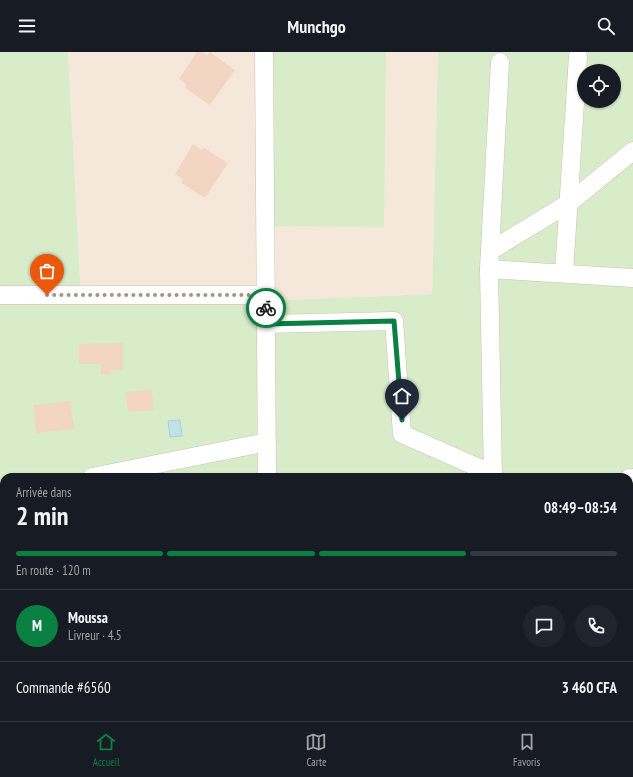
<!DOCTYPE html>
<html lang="fr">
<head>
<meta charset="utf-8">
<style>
	:root { --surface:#171b24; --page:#20242c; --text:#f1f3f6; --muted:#9ea1a6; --line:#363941; --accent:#0b8043 }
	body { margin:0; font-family:"PT Sans Narrow",sans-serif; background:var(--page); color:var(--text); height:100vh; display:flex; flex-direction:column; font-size:15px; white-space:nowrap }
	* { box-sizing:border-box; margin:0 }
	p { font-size:13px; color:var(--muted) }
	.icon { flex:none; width:22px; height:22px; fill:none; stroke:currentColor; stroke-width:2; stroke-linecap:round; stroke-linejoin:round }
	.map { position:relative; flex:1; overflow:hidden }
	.drawer { position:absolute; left:0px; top:421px; width:633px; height:248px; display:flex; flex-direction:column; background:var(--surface); border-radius:12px 12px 0 0; box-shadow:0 1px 3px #0004 }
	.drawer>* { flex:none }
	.controls { position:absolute; left:577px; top:12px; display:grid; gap:8px }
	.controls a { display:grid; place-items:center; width:44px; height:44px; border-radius:50%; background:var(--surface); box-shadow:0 1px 3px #0004; font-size:20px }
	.pin { position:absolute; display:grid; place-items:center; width:34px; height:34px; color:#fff; margin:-41px -17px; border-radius:50% 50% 50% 0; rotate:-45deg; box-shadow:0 0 4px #0007 }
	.pin .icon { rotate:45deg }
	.courier { position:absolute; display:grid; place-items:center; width:40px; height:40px; margin:-20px; border:3px solid #0b8043; border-radius:50%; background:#fff; color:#222; box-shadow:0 1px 5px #0007 }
	.overview em { font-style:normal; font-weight:700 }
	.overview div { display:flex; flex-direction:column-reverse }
	.overview { display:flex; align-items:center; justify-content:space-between; height:68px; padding:0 16px }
	h1 { font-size:26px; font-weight:700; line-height:30px }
	.bar { display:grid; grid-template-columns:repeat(4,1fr); gap:6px 4px; align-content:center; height:48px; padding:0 16px }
	.bar i { height:5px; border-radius:3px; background:var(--line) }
	.bar .selected { background:var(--accent) }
	.bar p { grid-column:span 4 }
	.line { display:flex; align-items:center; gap:10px; padding:0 16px; border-top:1px solid var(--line) }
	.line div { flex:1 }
	.round { display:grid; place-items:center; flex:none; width:42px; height:42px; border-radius:21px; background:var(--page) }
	header { display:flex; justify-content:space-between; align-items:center; height:52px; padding:0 16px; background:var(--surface); font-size:18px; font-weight:700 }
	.tab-bar { display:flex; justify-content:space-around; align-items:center; height:56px; border-top:1px solid var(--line); background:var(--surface); font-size:11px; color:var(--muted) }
	.tab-bar a { display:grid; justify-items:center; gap:2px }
	.tab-bar .selected { color:var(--accent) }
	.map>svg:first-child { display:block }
	.residential { fill:#f5e8da }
	.green { fill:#d8ecc9; fill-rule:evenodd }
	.water { fill:#bfe3e8; stroke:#a5d3da }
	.building { fill:#f3d5c3 }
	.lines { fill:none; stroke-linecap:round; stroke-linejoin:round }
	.minor-casing { stroke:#d1beb0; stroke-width:19 }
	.minor { stroke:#fff; stroke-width:18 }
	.done { stroke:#a89285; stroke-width:4; stroke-dasharray:0 7.2 }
	.route { stroke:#0b8043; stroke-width:5 }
</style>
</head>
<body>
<header><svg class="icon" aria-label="menu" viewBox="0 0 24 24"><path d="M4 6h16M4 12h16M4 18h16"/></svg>Munchgo<svg class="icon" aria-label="search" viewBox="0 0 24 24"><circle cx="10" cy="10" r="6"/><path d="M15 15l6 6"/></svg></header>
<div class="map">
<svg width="633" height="669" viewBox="0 0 633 669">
	<rect width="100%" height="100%" fill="#fdf6ec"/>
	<g class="residential">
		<path d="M 68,0 L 438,0 L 432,242 L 260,249 L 81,244 Z"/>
		<path d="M 0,568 L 4,568 L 4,665 L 629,665 L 629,638 L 633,639 L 633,669 L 0,669 Z"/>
	</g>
	<g class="green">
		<path d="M 0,0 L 68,0 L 81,244 L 260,249 L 432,242 L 438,0 L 633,0 L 633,535 L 629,535 L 629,425 L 4,425 L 4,540 L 0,540 ZM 584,19 L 614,19 L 614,49 L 584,49 Z"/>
		<path d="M 268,0 L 386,0 L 384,175 L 267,174 Z"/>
	</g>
	<path class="water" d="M 180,368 L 182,384 L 170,385 L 168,369 Z"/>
	<g class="building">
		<path d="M 197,0 L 202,0 L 207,3 L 210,0 L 235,18 L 210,53 L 185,36 L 187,33 L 179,27 Z"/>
		<path d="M 193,92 L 202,98 L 204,96 L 228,111 L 205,146 L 181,131 L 183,127 L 175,122 Z"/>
		<path d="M 123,291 L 123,318 L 111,318 L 111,322 L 101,323 L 101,312 L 79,312 L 79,292 Z"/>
		<path d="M 152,338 L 154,358 L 128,360 L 126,340 Z"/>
		<path d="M 70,349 L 74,377 L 36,381 L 33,353 Z"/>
		<path d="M 2,654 L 4,654 L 4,665 L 27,665 L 27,669 L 1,669 Z"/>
	</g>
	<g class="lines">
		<defs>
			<g id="minor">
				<path d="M 264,0 L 267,425"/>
				<path d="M 490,199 L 569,151 L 633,99"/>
				<path d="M 489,217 L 633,226"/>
				<path d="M 564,221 L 578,4"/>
				<path d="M 0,243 L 266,243"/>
				<path d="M 266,272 L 394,269 L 402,382 L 493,422"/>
				<path d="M 92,425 L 267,390"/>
				<path d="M 493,425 L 489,217 L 500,10"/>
				<path d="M 629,426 L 633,426"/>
				<path d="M 0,444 L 4,443"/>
				<path d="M 629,537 L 633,537"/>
				<path d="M 629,555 L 633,555"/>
				<path d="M 0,599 L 4,598"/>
				<path d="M 0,613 L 4,613"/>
				<path d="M 273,669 L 273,665"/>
				<path d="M 486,669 L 486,665"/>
			</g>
		</defs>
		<use href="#minor" class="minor-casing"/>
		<use href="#minor" class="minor"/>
	</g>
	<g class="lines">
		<path class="done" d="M 47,243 L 266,243 L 266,256"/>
		<path class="route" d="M 266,256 L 266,272 L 394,269 L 402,368"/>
	</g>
</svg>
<div class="controls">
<a><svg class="icon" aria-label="locate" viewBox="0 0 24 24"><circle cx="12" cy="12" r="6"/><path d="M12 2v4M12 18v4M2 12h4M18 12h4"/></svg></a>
</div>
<div class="pin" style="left:47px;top:243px;background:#ea580c"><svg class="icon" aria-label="bag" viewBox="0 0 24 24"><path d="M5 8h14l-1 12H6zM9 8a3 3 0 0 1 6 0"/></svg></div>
<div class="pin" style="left:402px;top:368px;background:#1f2937"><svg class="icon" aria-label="home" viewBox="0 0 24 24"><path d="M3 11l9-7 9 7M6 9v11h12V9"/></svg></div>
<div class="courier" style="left:266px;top:256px"><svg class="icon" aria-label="bike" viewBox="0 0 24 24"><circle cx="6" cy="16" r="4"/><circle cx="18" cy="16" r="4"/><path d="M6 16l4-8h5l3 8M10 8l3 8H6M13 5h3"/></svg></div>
<section class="drawer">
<div class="overview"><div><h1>2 min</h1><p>Arrivée dans</p></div><em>08:49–08:54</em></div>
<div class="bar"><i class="selected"></i><i class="selected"></i><i class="selected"></i><i></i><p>En route · 120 m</p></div>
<div class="line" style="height:72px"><b class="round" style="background:var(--accent);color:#fff">M</b><div><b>Moussa</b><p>Livreur · 4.5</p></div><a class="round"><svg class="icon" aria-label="chat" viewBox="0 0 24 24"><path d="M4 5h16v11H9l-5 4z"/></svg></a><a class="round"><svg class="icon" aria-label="phone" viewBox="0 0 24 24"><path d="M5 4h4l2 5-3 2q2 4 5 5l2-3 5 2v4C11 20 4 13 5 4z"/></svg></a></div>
<div class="line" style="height:52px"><div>Commande #6560</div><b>3 460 CFA</b></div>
</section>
</div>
<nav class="tab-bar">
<a class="selected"><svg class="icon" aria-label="home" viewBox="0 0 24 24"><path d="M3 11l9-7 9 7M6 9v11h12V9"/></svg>Accueil</a>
<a><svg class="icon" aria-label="map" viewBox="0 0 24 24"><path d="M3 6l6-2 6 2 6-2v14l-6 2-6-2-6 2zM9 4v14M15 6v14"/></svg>Carte</a>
<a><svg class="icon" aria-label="saved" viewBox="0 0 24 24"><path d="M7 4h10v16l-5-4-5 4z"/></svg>Favoris</a>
</nav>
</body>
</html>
